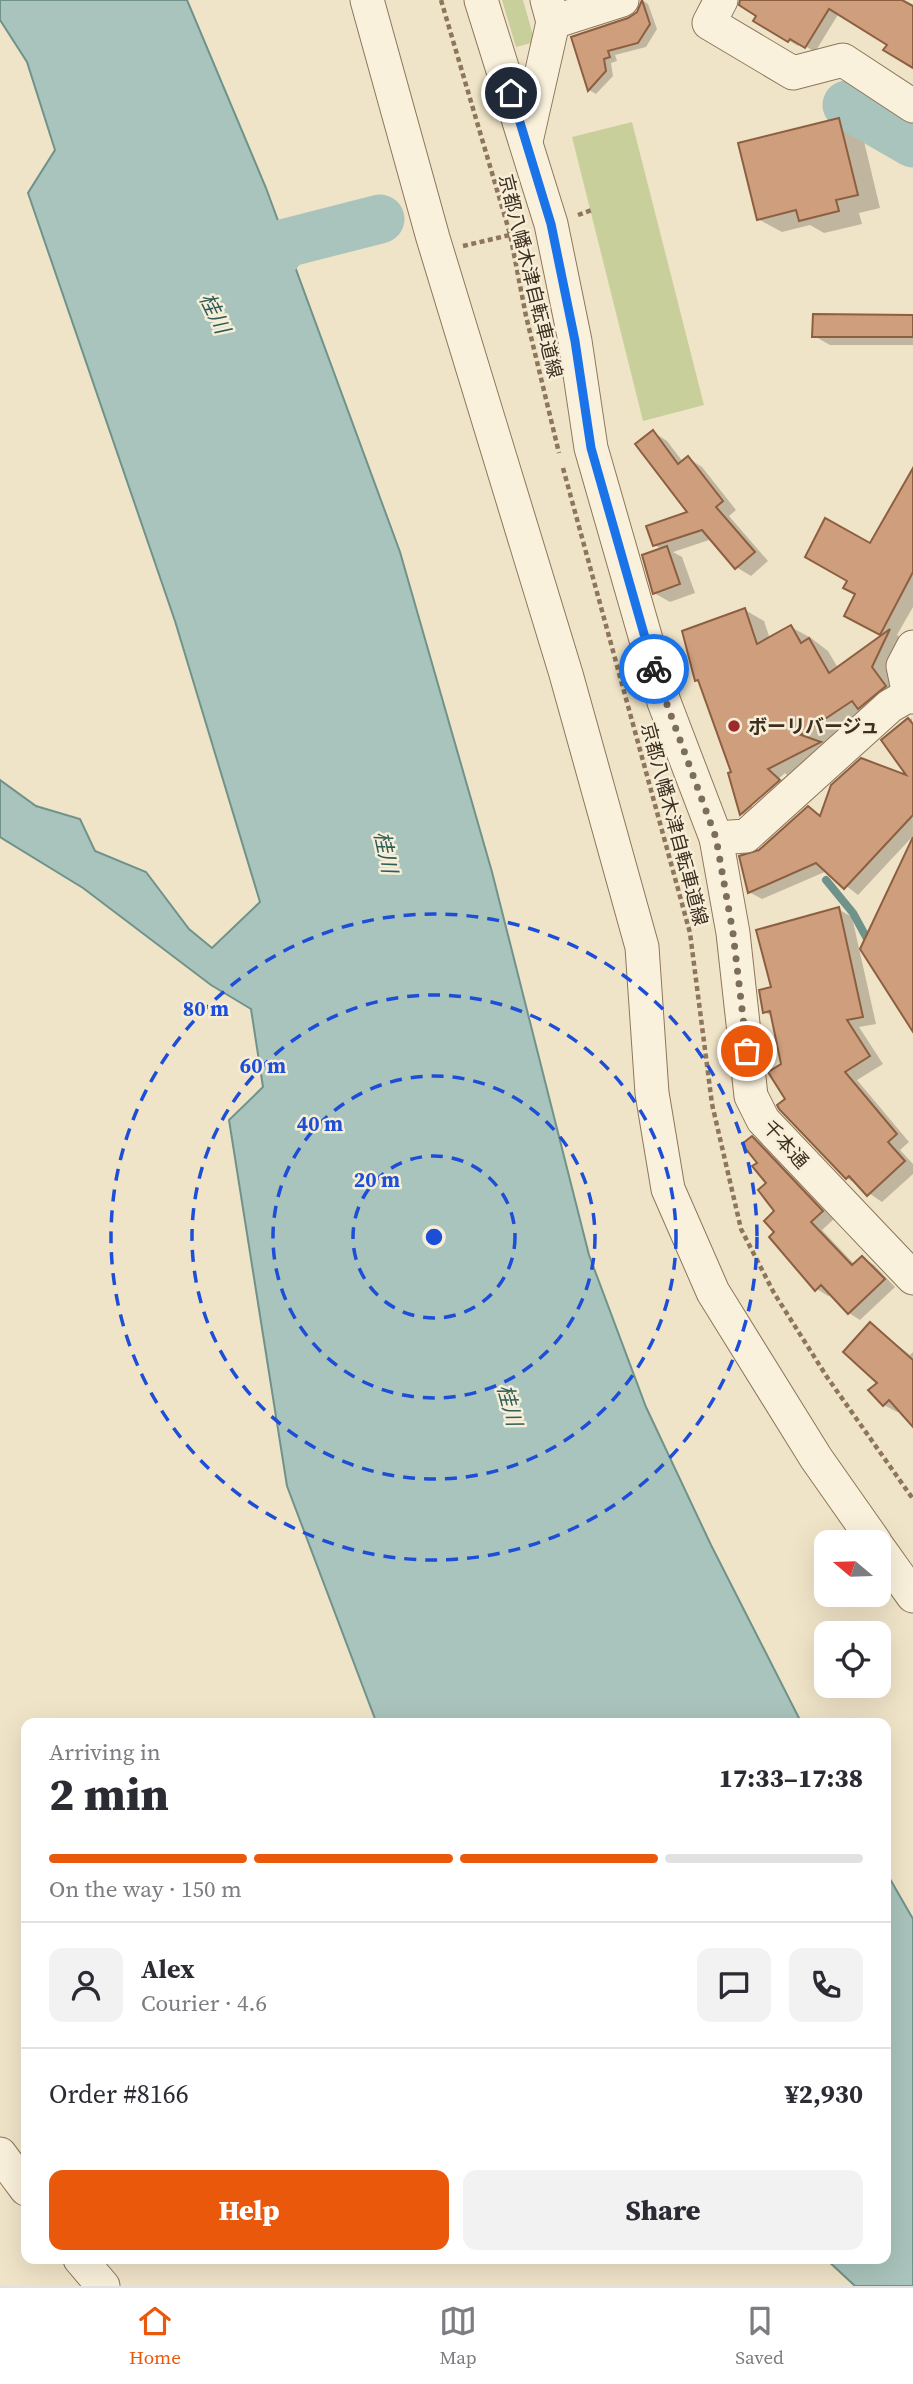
<!DOCTYPE html>
<html lang="en">
<head>
<meta charset="utf-8">
<style>
	:root { --surface:#fff; --page:#f2f2f3; --text:#2b2b33; --muted:#7c7c81; --line:#e1e1e2; --accent:#ea580c }
	body { margin:0; font-family:"Source Serif 4","Noto Sans JP",serif; background:var(--page); color:var(--text); height:100vh; display:flex; flex-direction:column; font-size:26px; white-space:nowrap }
	* { box-sizing:border-box; margin:0 }
	p { font-size:23px; color:var(--muted) }
	.icon { flex:none; width:38px; height:38px; fill:none; stroke:currentColor; stroke-width:2; stroke-linecap:round; stroke-linejoin:round }
	.map { position:relative; flex:1; overflow:hidden }
	.panel { position:absolute; left:21px; top:1718px; width:870px; height:546px; display:flex; flex-direction:column; background:var(--surface); border-radius:14px; box-shadow:0 7px 28px #0002 }
	.panel>* { flex:none }
	.needle { width:46px; rotate:289deg }
	.tools { position:absolute; left:814px; top:1530px; display:grid; gap:14px }
	.tools a { display:grid; place-items:center; width:77px; height:77px; border-radius:14px; background:var(--surface); box-shadow:0 7px 28px #0002; font-size:35px }
	.pin { position:absolute; display:grid; place-items:center; width:60px; height:60px; color:#fff; margin:-30px; border:4px solid #fff; border-radius:50%; box-shadow:0 2px 7px #0007 }
	.courier { position:absolute; display:grid; place-items:center; width:70px; height:70px; margin:-35px; border:5px solid #1a73e8; border-radius:50%; background:#fff; color:#222; box-shadow:0 2px 9px #0007 }
	.overview em { font-style:normal; font-weight:800 }
	.overview div { display:flex; flex-direction:column-reverse }
	.overview { display:flex; align-items:center; justify-content:space-between; height:119px; padding:0 28px }
	h1 { font-size:46px; font-weight:800; line-height:52px }
	.bar { display:grid; grid-template-columns:repeat(4,1fr); gap:10px 7px; align-content:center; height:84px; padding:0 28px }
	.bar i { height:9px; border-radius:5px; background:var(--line) }
	.bar .current { background:var(--accent) }
	.bar p { grid-column:span 4 }
	.line { display:flex; align-items:center; gap:18px; padding:0 28px; border-top:2px solid var(--line) }
	.line div { flex:1 }
	.round { display:grid; place-items:center; flex:none; width:74px; height:74px; border-radius:14px; background:var(--page) }
	.primary-button { display:flex; gap:14px; margin-top:auto; padding:14px 28px }
	.primary-button a { flex:1; height:80px; border-radius:14px; background:var(--accent); color:#fff; font-size:28px; font-weight:800; line-height:80px; text-align:center }
	.primary-button a+a { background:var(--page); color:var(--text) }
	.tabs { display:flex; justify-content:space-around; align-items:center; height:98px; border-top:2px solid var(--line); background:var(--surface); font-size:19px; color:var(--muted) }
	.tabs a { display:grid; justify-items:center; gap:4px }
	.tabs .current { color:var(--accent) }
	.map>svg:first-child { display:block }
	.green { fill:#c9cf9b }
	.water { fill:#a9c4bc; stroke:#6f938a; stroke-width:2 }
	.shadow { fill:#0003; fill-rule:evenodd }
	.lines { fill:none; stroke-linecap:round; stroke-linejoin:round }
	.stream { stroke:#6f938a; stroke-width:8 }
	.river { stroke:#a9c4bc; stroke-width:49 }
	.building { fill:#cf9f7d; stroke:#8d5f41; stroke-width:2 }
	.minor-casing { stroke:#8d765c; stroke-width:35 }
	.path { stroke:#8d765c; stroke-width:4.5; stroke-dasharray:5 3.5; stroke-linecap:butt }
	.minor { stroke:#faf1dc; stroke-width:33 }
	.done { stroke:#7c6e5b; stroke-width:7; stroke-dasharray:0 12.6 }
	.route { stroke:#1a73e8; stroke-width:9 }
	.ring { fill:none; stroke:#1d4ed8; stroke-width:3.5; stroke-dasharray:12 9 }
	.poi-dot { fill:#9e2a2b; stroke:#f7eed8; stroke-width:2.5 }
	.labels { text-anchor:middle; dominant-baseline:central; stroke-width:5; stroke-linejoin:round; paint-order:stroke }
	.street-label { font-size:19px; fill:#3d2e20; stroke:#f7eed8 }
	.poi-label { font-size:19px; font-weight:bold; fill:#3d2e20; stroke:#f7eed8; text-anchor:start }
	.water-label { font-size:21px; font-style:italic; fill:#2f5d5a; stroke:#f7eed8 }
	.centre { fill:#1d4ed8; stroke:#f7eed8; stroke-width:3.5 }
	.ring-label { font-size:21px; text-anchor:middle; font-weight:bold; fill:#1d4ed8; stroke:#f7eed8; stroke-width:5; stroke-linejoin:round; paint-order:stroke }
</style>
</head>
<body>
<div class="map">
<svg width="913" height="2286" viewBox="0 0 913 2286">
	<rect width="100%" height="100%" fill="#f0e4c8"/>
	<g class="green">
		<path d="M 502,0 L 523,0 L 535,42 L 516,47 Z"/>
		<path d="M 632,122 L 704,405 L 643,421 L 572,137 Z"/>
	</g>
	<g class="water">
		<path d="M 0,0 L 187,0 L 266,188 L 400,552 L 492,872 L 589,1255 L 646,1407 L 711,1545 L 802,1724 L 377,1724 L 287,1486 L 229,1120 L 263,1087 L 251,1009 L 211,985 L 83,888 L 0,837 L 0,780 L 36,806 L 80,819 L 95,851 L 146,872 L 189,929 L 212,948 L 260,902 L 175,621 L 28,193 L 55,150 L 27,62 L 0,20 Z"/>
		<path d="M 886,1872 L 913,1919 L 913,2286 L 855,2286 L 826,2259 L 886,2259 Z"/>
	</g>
	<g class="shadow">
		<path d="M 642,0 L 648,4 L 657,29 L 646,47 L 615,55 L 617,61 L 611,63 L 613,76 L 596,94 L 589,90 L 574,40 L 629,20 L 638,13 Z"/>
		<path d="M 740,0 L 874,0 L 913,24 L 913,66 L 889,44 L 839,13 L 815,52 L 800,43 L 798,46 L 755,21 L 758,15 Z"/>
		<path d="M 839,119 L 862,133 L 880,208 L 859,213 L 862,224 L 824,233 L 810,225 L 782,232 L 758,219 Z"/>
		<path d="M 913,317 L 913,345 L 830,345 L 814,336 Z"/>
		<path d="M 653,432 L 667,441 L 683,462 L 688,458 L 702,467 L 736,510 L 729,516 L 768,561 L 751,576 L 736,567 L 712,539 L 673,552 L 682,557 L 695,593 L 670,602 L 654,593 L 662,549 L 654,545 L 690,513 Z"/>
		<path d="M 913,475 L 913,607 L 897,635 L 909,642 L 885,698 L 869,713 L 822,745 L 838,754 L 761,825 L 742,814 L 730,774 L 733,773 L 700,682 L 696,680 L 745,610 L 764,621 L 770,639 L 791,627 L 811,638 L 828,651 L 838,668 L 884,636 L 859,623 L 857,594 L 870,545 ZM 785,773 L 787,775 L 752,807 L 752,802 Z"/>
		<path d="M 912,718 L 913,836 L 858,895 L 827,871 L 762,899 L 749,892 L 760,852 L 809,808 L 822,816 L 910,778 L 883,741 Z"/>
		<path d="M 838,909 L 852,917 L 876,1024 L 859,1027 L 883,1064 L 857,1080 L 909,1142 L 900,1150 L 913,1164 L 913,1174 L 882,1202 L 847,1178 L 787,1099 L 772,1016 L 764,1012 L 774,988 Z"/>
		<path d="M 752,1138 L 764,1145 L 834,1219 L 822,1230 L 855,1265 L 863,1258 L 874,1265 L 895,1287 L 860,1320 L 849,1313 L 831,1294 L 828,1296 L 817,1289 L 777,1232 L 777,1211 Z"/>
		<path d="M 870,1324 L 910,1355 L 913,1352 L 913,1425 L 900,1410 L 897,1412 L 884,1405 Z"/>
	</g>
	<g class="lines">
		<path class="stream" d="M 826,880 L 853,913 L 870,944"/>
		<g class="river">
			<path d="M 847,105 L 913,143"/>
			<path d="M 244,293 L 286,243 L 380,219"/>
		</g>
	</g>
	<g class="building">
		<path d="M 642,0 L 650,24 L 638,43 L 608,51 L 610,57 L 604,59 L 606,71 L 588,91 L 571,37 L 628,18 L 637,12 Z"/>
		<path d="M 740,0 L 902,0 L 913,6 L 913,68 L 883,50 L 887,45 L 829,9 L 805,48 L 790,39 L 788,42 L 753,21 L 756,16 L 739,5 Z"/>
		<path d="M 839,118 L 858,195 L 836,200 L 839,211 L 799,221 L 796,210 L 757,220 L 738,143 Z"/>
		<path d="M 813,314 L 913,315 L 913,337 L 812,337 Z"/>
		<path d="M 653,430 L 678,464 L 688,456 L 723,501 L 716,507 L 755,552 L 735,569 L 702,530 L 653,546 L 646,526 L 687,512 L 635,444 Z"/>
		<path d="M 913,468 L 913,572 L 880,635 L 844,616 L 855,594 L 843,588 L 847,581 L 805,557 L 825,518 L 870,543 Z"/>
		<path d="M 667,546 L 680,584 L 653,594 L 642,555 Z"/>
		<path d="M 745,608 L 757,644 L 791,625 L 801,643 L 809,638 L 829,673 L 890,629 L 872,667 L 886,686 L 858,709 L 852,701 L 801,735 L 821,742 L 768,769 L 780,780 L 740,815 L 728,773 L 731,772 L 698,680 L 695,681 L 682,631 Z"/>
		<path d="M 908,718 L 913,724 L 913,815 L 844,889 L 816,863 L 748,893 L 739,856 L 759,850 L 808,806 L 820,816 L 831,785 L 861,758 L 906,775 L 881,740 Z"/>
		<path d="M 913,837 L 913,1032 L 860,949 Z"/>
		<path d="M 839,907 L 863,1017 L 847,1020 L 870,1056 L 845,1072 L 897,1134 L 888,1142 L 905,1161 L 867,1196 L 849,1176 L 846,1179 L 779,1109 L 777,1105 L 785,1099 L 768,1072 L 781,1064 L 770,1011 L 763,1013 L 759,990 L 771,987 L 756,930 Z"/>
		<path d="M 752,1136 L 823,1211 L 811,1222 L 852,1265 L 862,1256 L 885,1279 L 848,1314 L 821,1285 L 815,1291 L 769,1237 L 774,1232 L 764,1221 L 774,1211 L 758,1190 L 766,1183 L 752,1166 L 757,1163 L 742,1144 Z"/>
		<path d="M 870,1322 L 913,1360 L 913,1427 L 889,1400 L 883,1406 L 868,1390 L 877,1383 L 843,1352 Z"/>
	</g>
	<g class="lines">
		<defs>
			<g id="minor">
				<path d="M 367,0 L 433,238 L 566,674 L 642,947 L 652,1093 L 668,1189 L 713,1292 L 816,1458 L 875,1542"/>
				<path d="M 481,0 L 551,224 L 575,341 L 591,448 L 664,702 L 716,838 L 733,933 L 751,1096 L 763,1120 L 913,1278"/>
				<path d="M 721,0 L 709,23 L 793,73 L 843,60 L 913,106"/>
				<path d="M 553,22 L 622,0"/>
				<path d="M 527,137 L 553,22 L 547,0"/>
				<path d="M 909,695 L 903,666 L 913,647"/>
				<path d="M 716,838 L 746,836 L 890,706 L 909,695 L 913,697"/>
				<path d="M 878,1547 L 913,1596"/>
				<path d="M 0,2154 L 26,2189"/>
				<path d="M 80,2259 L 103,2286"/>
			</g>
		</defs>
		<use href="#minor" class="minor-casing"/>
		<g class="path">
			<path d="M 441,0 L 510,234 L 526,316 L 559,453"/>
			<path d="M 578,215 L 592,210"/>
			<path d="M 463,246 L 510,235"/>
			<path d="M 563,468 L 690,933 L 712,1104 L 741,1229 L 774,1293 L 827,1377 L 913,1499"/>
		</g>
		<use href="#minor" class="minor"/>
	</g>
	<g class="lines">
		<path class="done" d="M 654,669 L 716,838 L 733,933 L 747,1051"/>
		<path class="route" d="M 511,93 L 551,224 L 575,341 L 591,448 L 654,669"/>
	</g>
	<g class="ring">
		<circle cx="434" cy="1237" r="81"/>
		<circle cx="434" cy="1237" r="161"/>
		<circle cx="434" cy="1237" r="242"/>
		<circle cx="434" cy="1237" r="323"/>
	</g>
	<circle class="poi-dot" cx="734" cy="726" r="7"/>
	<g class="labels">
		<g class="street-label">
			<text transform="translate(531 276) rotate(76)">京都八幡木津自転車道線</text>
			<text transform="translate(675 824) rotate(75)">京都八幡木津自転車道線</text>
			<text transform="translate(786 1144) rotate(48)">千本通</text>
		</g>
		<g class="poi-label">
			<text x="748" y="726">ボーリバージュ</text>
		</g>
		<g class="water-label">
			<text transform="translate(215 313) rotate(64)">桂川</text>
			<text transform="translate(386 852) rotate(78)">桂川</text>
			<text transform="translate(510 1405) rotate(75)">桂川</text>
		</g>
	</g>
	<circle cx="434" cy="1237" r="10" class="centre"/>
	<g class="ring-label">
		<text x="206" y="1016">80 m</text>
		<text x="263" y="1073">60 m</text>
		<text x="320" y="1131">40 m</text>
		<text x="377" y="1187">20 m</text>
	</g>
</svg>
<div class="tools">
<a><svg class="needle" viewBox="-14 -14 28 28"><path d="M0-13l5 13h-10z" fill="#e53935"/><path d="M0 13l5-13h-10z" fill="#7c7c81"/></svg></a>
<a><svg class="icon" aria-label="locate" viewBox="0 0 24 24"><circle cx="12" cy="12" r="6"/><path d="M12 2v4M12 18v4M2 12h4M18 12h4"/></svg></a>
</div>
<div class="pin" style="left:747px;top:1051px;background:#ea580c"><svg class="icon" aria-label="bag" viewBox="0 0 24 24"><path d="M5 8h14l-1 12H6zM9 8a3 3 0 0 1 6 0"/></svg></div>
<div class="pin" style="left:511px;top:93px;background:#1f2937"><svg class="icon" aria-label="home" viewBox="0 0 24 24"><path d="M3 11l9-7 9 7M6 9v11h12V9"/></svg></div>
<div class="courier" style="left:654px;top:669px"><svg class="icon" aria-label="bike" viewBox="0 0 24 24"><circle cx="6" cy="16" r="4"/><circle cx="18" cy="16" r="4"/><path d="M6 16l4-8h5l3 8M10 8l3 8H6M13 5h3"/></svg></div>
<section class="panel">
<div class="overview"><div><h1>2 min</h1><p>Arriving in</p></div><em>17:33–17:38</em></div>
<div class="bar"><i class="current"></i><i class="current"></i><i class="current"></i><i></i><p>On the way · 150 m</p></div>
<div class="line" style="height:126px"><a class="round"><svg class="icon" aria-label="person" viewBox="0 0 24 24"><circle cx="12" cy="8" r="4"/><path d="M4 21q1-7 8-7t8 7"/></svg></a><div><b>Alex</b><p>Courier · 4.6</p></div><a class="round"><svg class="icon" aria-label="chat" viewBox="0 0 24 24"><path d="M4 5h16v11H9l-5 4z"/></svg></a><a class="round"><svg class="icon" aria-label="phone" viewBox="0 0 24 24"><path d="M5 4h4l2 5-3 2q2 4 5 5l2-3 5 2v4C11 20 4 13 5 4z"/></svg></a></div>
<div class="line" style="height:91px"><div>Order #8166</div><b>¥2,930</b></div>
<div class="primary-button"><a>Help</a><a>Share</a></div>
</section>
</div>
<nav class="tabs">
<a class="current"><svg class="icon" aria-label="home" viewBox="0 0 24 24"><path d="M3 11l9-7 9 7M6 9v11h12V9"/></svg>Home</a>
<a><svg class="icon" aria-label="map" viewBox="0 0 24 24"><path d="M3 6l6-2 6 2 6-2v14l-6 2-6-2-6 2zM9 4v14M15 6v14"/></svg>Map</a>
<a><svg class="icon" aria-label="saved" viewBox="0 0 24 24"><path d="M7 4h10v16l-5-4-5 4z"/></svg>Saved</a>
</nav>
</body>
</html>
